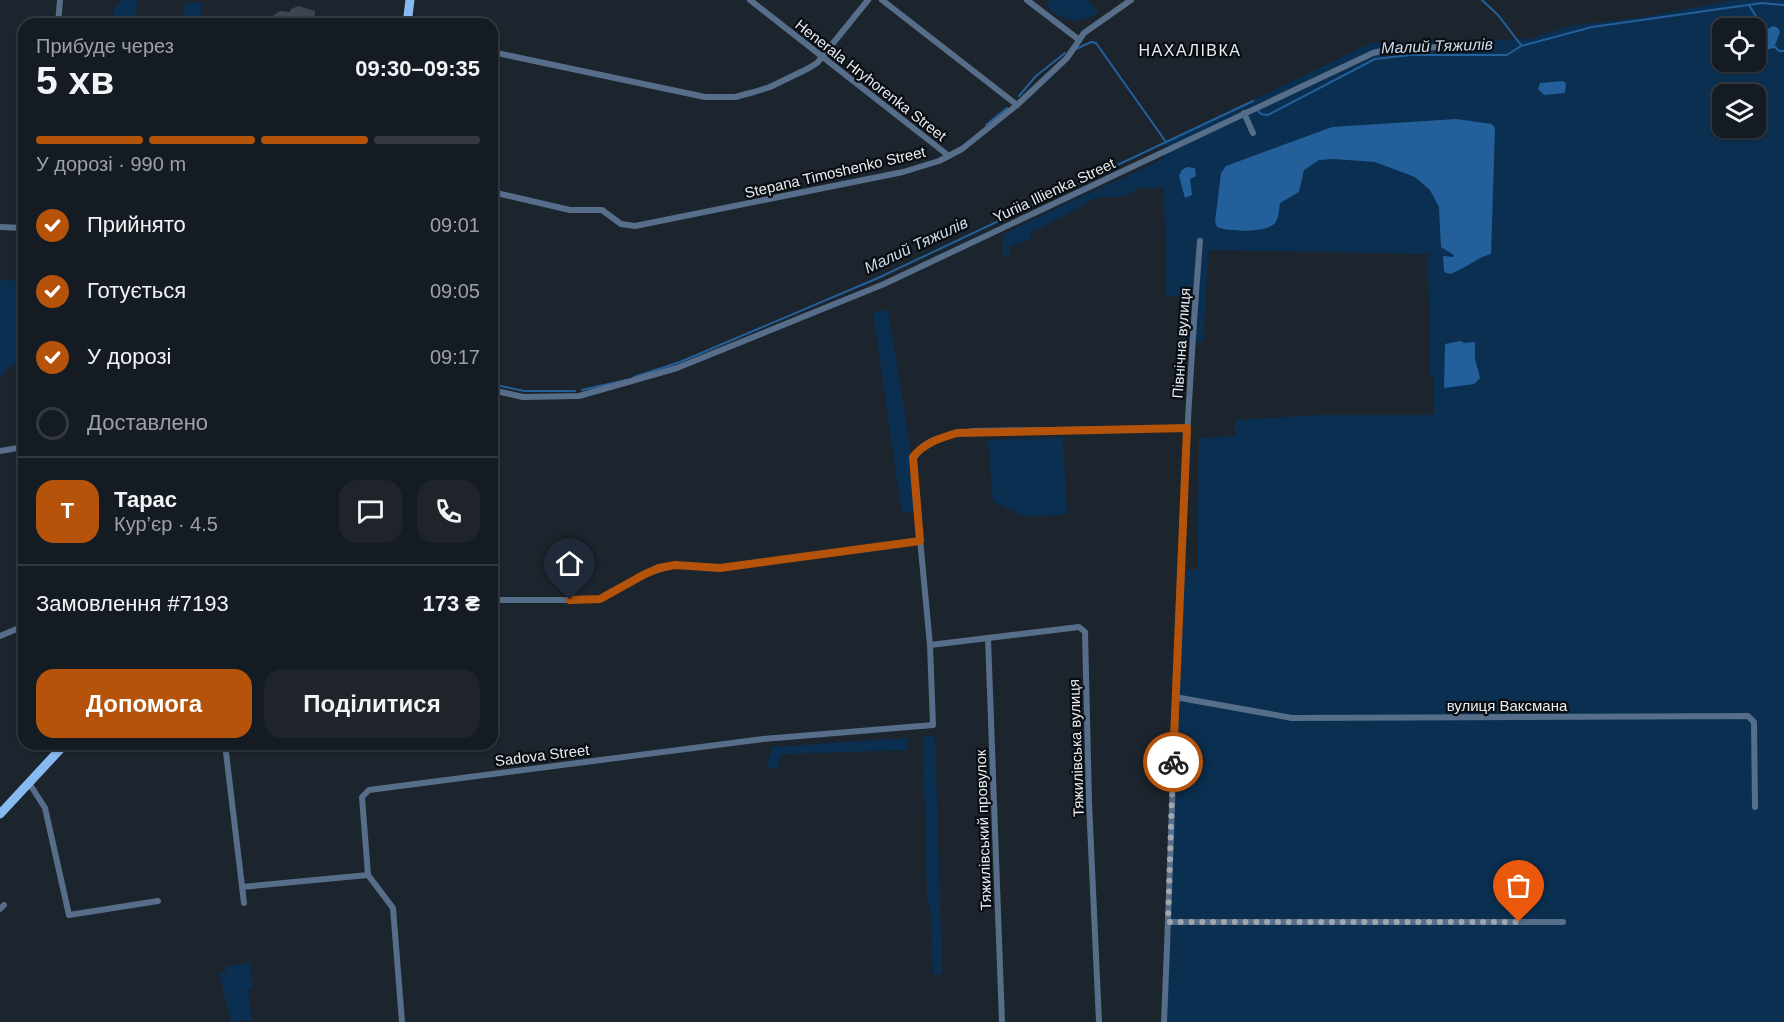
<!DOCTYPE html>
<html lang="uk">
<head>
<meta charset="utf-8">
<style>
	:root { --surface:#151b22; --page:#1e242a; --text:#f1f3f6; --muted:#9da1a5; --line:#343940; --accent:#b45309 }
	body { margin:0; font-family:Helvetica,sans-serif; background:var(--page); color:var(--text); height:100vh; display:flex; flex-direction:column; font-size:22px; white-space:nowrap }
	* { box-sizing:border-box; margin:0 }
	p { font-size:20px; color:var(--muted) }
	.icon { flex:none; width:33px; height:33px; fill:none; stroke:currentColor; stroke-width:2; stroke-linecap:round; stroke-linejoin:round }
	.map { position:relative; flex:1; overflow:hidden }
	.side { position:absolute; left:18px; top:18px; width:480px; height:732px; display:flex; flex-direction:column; background:var(--surface); border-radius:18px; box-shadow:0 2px 4px #0004,0 0 0 2px var(--line) }
	.side>* { flex:none }
	.tools { position:absolute; left:1712px; top:18px; display:grid; gap:12px }
	.tools a { display:grid; place-items:center; width:54px; height:54px; border-radius:12px; background:var(--surface); box-shadow:0 2px 4px #0004,0 0 0 2px var(--line); font-size:30px }
	.pin { position:absolute; display:grid; place-items:center; width:51px; height:51px; color:#fff; margin:-62px -26px; border-radius:50% 50% 50% 0; rotate:-45deg; box-shadow:0 0 6px #0007 }
	.pin .icon { rotate:45deg }
	.courier { position:absolute; display:grid; place-items:center; width:60px; height:60px; margin:-30px; border:4px solid #b45309; border-radius:50%; background:#fff; color:#222; box-shadow:0 2px 8px #0007 }
	.overview em { font-style:normal; font-weight:800 }
	.overview div { display:flex; flex-direction:column-reverse }
	.overview { display:flex; align-items:center; justify-content:space-between; height:102px; padding:0 18px }
	h1 { font-size:39px; font-weight:800; line-height:45px }
	.bar { display:grid; grid-template-columns:repeat(4,1fr); gap:9px 6px; align-content:center; height:72px; padding:0 18px }
	.bar i { height:8px; border-radius:4px; background:var(--line) }
	.bar .active { background:var(--accent) }
	.bar p { grid-column:span 4 }
	.line { display:flex; align-items:center; gap:15px; padding:0 18px; border-top:2px solid var(--line) }
	.line div { flex:1 }
	.round { display:grid; place-items:center; flex:none; width:63px; height:63px; border-radius:18px; background:var(--page) }
	ol { padding:0 18px; list-style:none }
	li { display:flex; align-items:center; gap:18px; height:66px }
	li p { margin-inline-start:auto }
	li .icon { padding:6px; border-radius:50%; background:var(--accent); color:#fff; stroke-width:4 }
	li:last-child { color:var(--muted) }
	li i { width:33px; height:33px; border:3px solid var(--line); border-radius:50% }
	.action { display:flex; gap:12px; margin-top:auto; padding:12px 18px }
	.action a { flex:1; height:69px; border-radius:18px; background:var(--accent); color:#fff; font-size:24px; font-weight:800; line-height:69px; text-align:center }
	.action a+a { background:var(--page); color:var(--text) }
	.map>svg:first-child { display:block }
	.green { fill:#0b2f50; fill-rule:evenodd }
	.water { fill:#23609b }
	.lines { fill:none; stroke-linecap:round; stroke-linejoin:round }
	.stream { stroke:#23609b; stroke-width:2 }
	.building { fill:#3d464f }
	.minor { stroke:#566e89; stroke-width:6 }
	.primary { stroke:#86baf1; stroke-width:9 }
	.done { stroke:#9fa6ad; stroke-width:6; stroke-dasharray:0 10.8 }
	.route { stroke:#b45309; stroke-width:8 }
	.labels { text-anchor:middle; dominant-baseline:central; stroke-width:4.5; stroke-linejoin:round; paint-order:stroke }
	.street-label { font-size:15px; fill:#e6ecf2; stroke:#090d11 }
	.water-label { font-size:16px; font-style:italic; fill:#cddced; stroke:#090d11 }
	.neighbourhood-label { font-size:16px; letter-spacing:1.5px; fill:#e6ecf2; stroke:#090d11 }
</style>
</head>
<body>
<div class="map">
<svg width="1784" height="1022" viewBox="0 0 1784 1022">
	<rect width="100%" height="100%" fill="#1c242d"/>
	<g class="green">
		<path d="M 120,0 L 137,0 L 135,24 L 113,24 L 114,8 L 120,4 Z"/>
		<path d="M 1050,0 L 1087,0 L 1099,12 C 1076,25 1068,23 1047,7 Z"/>
		<path d="M 1734,0 L 1784,0 L 1784,1022 L 1164,1022 L 1180,571 L 1197,569 L 1199,438 L 1235,436 L 1235,420 L 1318,415 L 1433,415 L 1434,376 L 1430,376 L 1428,254 L 1209,250 L 1203,342 L 1184,342 L 1188,298 L 1166,295 L 1164,188 L 1138,188 L 1125,196 L 1096,198 L 1032,233 L 1029,240 L 1010,246 L 1010,255 L 1003,255 L 1003,234 L 1164,158 L 1166,142 L 1371,43 L 1529,39 L 1569,26 L 1643,17 ZM 1722,28 L 1755,28 L 1755,62 L 1722,62 ZM 1722,94 L 1755,94 L 1755,128 L 1722,128 Z"/>
		<path d="M 197,2 L 202,4 L 199,24 L 172,24 L 173,21 L 183,22 L 185,4 Z"/>
		<path d="M 0,280 L 24,281 L 24,364 L 12,364 L 0,378 Z"/>
		<path d="M 888,310 C 898,377 912,443 917,510 L 902,513 L 873,312 Z"/>
		<path d="M 1063,437 L 1067,514 C 1029,517 1027,521 993,501 L 988,440 Z"/>
		<path d="M 935,736 L 942,974 L 933,975 L 931,913 L 927,896 L 923,737 Z"/>
		<path d="M 908,738 L 907,750 L 782,754 L 776,770 L 767,767 L 772,747 Z"/>
		<path d="M 250,963 L 253,989 L 248,990 L 252,1020 L 231,1022 L 219,973 L 226,972 L 225,966 Z"/>
	</g>
	<g class="water">
		<path d="M 1773,26 L 1778,28 L 1780,32 L 1774,48 L 1766,50 L 1763,46 L 1761,33 Z"/>
		<path d="M 1563,81 L 1566,83 L 1565,93 L 1544,95 L 1538,89 L 1540,83 Z"/>
		<path d="M 1456,119 L 1492,124 L 1495,128 L 1491,254 C 1476,258 1465,269 1450,274 L 1444,272 L 1443,256 L 1453,257 L 1454,255 L 1441,247 L 1439,207 L 1430,190 L 1415,177 L 1375,162 L 1333,159 L 1319,160 L 1304,170 L 1299,192 L 1280,203 C 1279,209 1279,218 1275,223 C 1266,233 1228,232 1217,227 L 1215,222 L 1221,173 L 1226,166 L 1332,127 Z"/>
		<path d="M 1187,167 L 1195,168 L 1196,176 L 1190,179 L 1192,195 L 1185,198 L 1179,176 L 1182,170 Z"/>
		<path d="M 1461,341 L 1464,343 L 1475,342 L 1475,359 L 1480,378 L 1474,384 L 1444,388 L 1445,344 Z"/>
	</g>
	<g class="lines">
		<g class="stream">
			<path d="M 1482,0 L 1498,15 L 1521,45"/>
			<path d="M 1749,5 L 1765,31"/>
			<path d="M 1774,46 L 1779,51 L 1784,51"/>
			<path d="M 1076,49 L 1091,42 L 1096,43 L 1166,142"/>
			<path d="M 1019,96 L 1036,76 L 1065,53"/>
			<path d="M 1257,110 L 1261,114 L 1268,115 L 1375,59 L 1411,55 L 1507,55 L 1521,46 L 1592,27 L 1762,3 L 1784,5"/>
			<path d="M 986,125 L 1007,108"/>
			<path d="M 634,377 L 680,362 L 878,278 L 1253,101"/>
			<path d="M 492,384 L 524,391 L 575,391"/>
			<path d="M 582,390 L 626,380"/>
		</g>
	</g>
	<path class="building" d="M 298,6 L 315,11 L 314,24 L 270,24 L 267,20 L 280,11 L 290,12 L 291,9 Z"/>
	<g class="lines">
		<g class="minor">
			<path d="M 750,0 L 949,156"/>
			<path d="M 882,0 L 1017,105"/>
			<path d="M 1027,0 L 1078,39"/>
			<path d="M 58,24 L 60,0"/>
			<path d="M 492,52 L 705,97 L 735,97 L 754,92 L 770,87 L 809,68 L 817,63 L 868,0"/>
			<path d="M 1244,113 L 1253,133"/>
			<path d="M 492,192 L 570,210 L 602,210 L 621,224 L 635,226 L 903,172 L 939,161 L 962,149 L 1017,105 L 1067,58 L 1084,33 L 1131,0"/>
			<path d="M 0,227 L 24,228"/>
			<path d="M 492,390 L 523,397 L 579,396 L 677,368 L 884,284 L 1373,53 L 1399,47 L 1488,48"/>
			<path d="M 0,451 L 24,447"/>
			<path d="M 492,600 L 591,600 L 600,599 L 645,574 L 675,565 L 720,568 L 920,541"/>
			<path d="M 0,636 L 24,626"/>
			<path d="M 988,638 L 1002,1022"/>
			<path d="M 930,645 L 1079,627 L 1085,632 L 1089,802 L 1099,1022"/>
			<path d="M 1175,697 L 1292,718 L 1748,716 L 1754,722 L 1755,807"/>
			<path d="M 225,744 L 244,903"/>
			<path d="M 29,783 L 45,808 L 69,915 L 158,901"/>
			<path d="M 368,875 L 393,908 L 402,1022"/>
			<path d="M 242,887 L 368,875 L 362,797 L 369,790 L 763,739 L 933,725 L 930,645 L 913,465 C 914,439 952,434 973,431 L 1187,428"/>
			<path d="M 0,909 L 4,905"/>
			<path d="M 1168,922 L 1563,922"/>
			<path d="M 1164,1022 C 1175,762 1179,501 1200,241"/>
		</g>
		<g class="primary">
			<path d="M 407,24 L 410,0"/>
			<path d="M 0,814 L 65,744"/>
		</g>
	</g>
	<g class="lines">
		<path class="done" d="M 1173,762 L 1168,922 L 1519,922"/>
		<path class="route" d="M 570,600 L 600,599 L 645,574 L 659,568 L 675,565 L 720,568 L 920,541 L 913,457 C 924,443 940,438 957,433 L 1187,428 L 1173,762"/>
	</g>
	<g class="labels">
		<g class="street-label">
			<text transform="translate(871 80) rotate(38)">Henerala Hryhorenka Street</text>
			<text transform="translate(835 172) rotate(-13)">Stepana Timoshenko Street</text>
			<text transform="translate(1054 190) rotate(-25)">Yuriia Illienka Street</text>
			<text transform="translate(1181 343) rotate(-86)">Північна вулиця</text>
			<text x="1507" y="705">вулиця Ваксмана</text>
			<text transform="translate(1076 748) rotate(-92)">Тяжилівська вулиця</text>
			<text transform="translate(542 755) rotate(-7)">Sadova Street</text>
			<text transform="translate(983 830) rotate(-92)">Тяжилівський провулок</text>
		</g>
		<g class="water-label">
			<text transform="translate(1437 46) rotate(-2)">Малий Тяжилів</text>
			<text transform="translate(916 245) rotate(-25)">Малий Тяжилів</text>
		</g>
		<g class="neighbourhood-label">
			<text x="1190" y="50">НАХАЛІВКА</text>
		</g>
	</g>
</svg>
<div class="tools">
<a><svg class="icon" aria-label="locate" viewBox="0 0 24 24"><circle cx="12" cy="12" r="6"/><path d="M12 2v4M12 18v4M2 12h4M18 12h4"/></svg></a>
<a><svg class="icon" aria-label="layers" viewBox="0 0 24 24"><path d="M12 4l9 5-9 5-9-5zM3 14l9 5 9-5"/></svg></a>
</div>
<div class="pin" style="left:1519px;top:922px;background:#ea580c"><svg class="icon" aria-label="bag" viewBox="0 0 24 24"><path d="M5 8h14l-1 12H6zM9 8a3 3 0 0 1 6 0"/></svg></div>
<div class="pin" style="left:570px;top:600px;background:#1f2937"><svg class="icon" aria-label="home" viewBox="0 0 24 24"><path d="M3 11l9-7 9 7M6 9v11h12V9"/></svg></div>
<div class="courier" style="left:1173px;top:762px"><svg class="icon" aria-label="bike" viewBox="0 0 24 24"><circle cx="6" cy="16" r="4"/><circle cx="18" cy="16" r="4"/><path d="M6 16l4-8h5l3 8M10 8l3 8H6M13 5h3"/></svg></div>
<section class="side">
<div class="overview"><div><h1>5 хв</h1><p>Прибуде через</p></div><em>09:30–09:35</em></div>
<div class="bar"><i class="active"></i><i class="active"></i><i class="active"></i><i></i><p>У дорозі · 990 m</p></div>
<ol>
<li><svg class="icon" aria-label="check" viewBox="0 0 24 24"><path d="M5 12l5 5 9-10"/></svg>Прийнято<p>09:01</p></li>
<li><svg class="icon" aria-label="check" viewBox="0 0 24 24"><path d="M5 12l5 5 9-10"/></svg>Готується<p>09:05</p></li>
<li><svg class="icon" aria-label="check" viewBox="0 0 24 24"><path d="M5 12l5 5 9-10"/></svg>У дорозі<p>09:17</p></li>
<li><i></i>Доставлено</li>
</ol>
<div class="line" style="height:108px"><b class="round" style="background:var(--accent);color:#fff">Т</b><div><b>Тарас</b><p>Кур’єр · 4.5</p></div><a class="round"><svg class="icon" aria-label="chat" viewBox="0 0 24 24"><path d="M4 5h16v11H9l-5 4z"/></svg></a><a class="round"><svg class="icon" aria-label="phone" viewBox="0 0 24 24"><path d="M5 4h4l2 5-3 2q2 4 5 5l2-3 5 2v4C11 20 4 13 5 4z"/></svg></a></div>
<div class="line" style="height:78px"><div>Замовлення #7193</div><b>173 ₴</b></div>
<div class="action"><a>Допомога</a><a>Поділитися</a></div>
</section>
</div>
</body>
</html>
